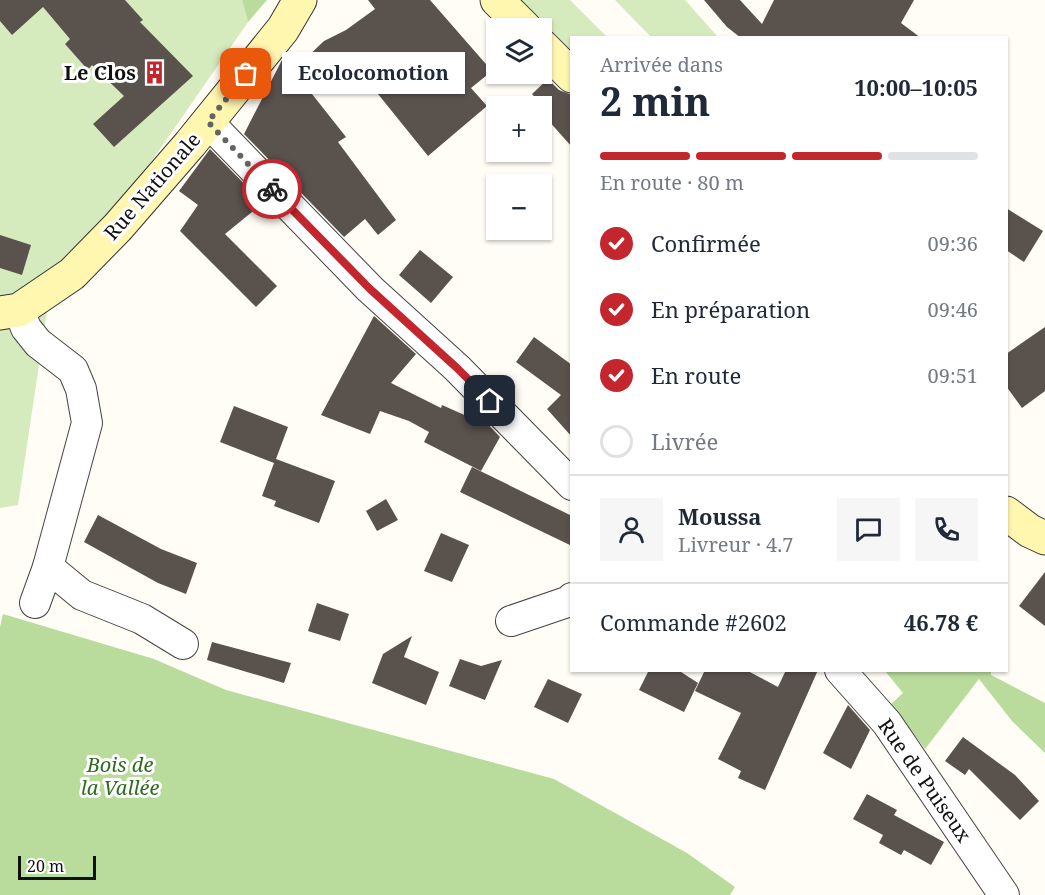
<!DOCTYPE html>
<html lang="fr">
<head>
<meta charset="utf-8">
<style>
	:root { --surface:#fff; --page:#f6f6f7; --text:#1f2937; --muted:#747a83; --line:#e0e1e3; --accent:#c4262e }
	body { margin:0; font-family:"Noto Serif",serif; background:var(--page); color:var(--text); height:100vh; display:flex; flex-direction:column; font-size:22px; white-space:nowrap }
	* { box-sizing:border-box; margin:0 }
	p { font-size:20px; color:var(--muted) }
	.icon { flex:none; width:33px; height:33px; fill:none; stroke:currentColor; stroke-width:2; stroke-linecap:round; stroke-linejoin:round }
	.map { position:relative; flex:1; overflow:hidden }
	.drawer { position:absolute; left:570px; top:36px; width:438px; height:636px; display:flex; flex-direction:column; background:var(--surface); border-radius:0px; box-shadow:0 2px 4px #0004 }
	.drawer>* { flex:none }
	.tools { position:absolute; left:486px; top:18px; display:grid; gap:12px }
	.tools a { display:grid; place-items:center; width:66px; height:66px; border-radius:0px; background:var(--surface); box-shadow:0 2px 4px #0004; font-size:30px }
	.scale { position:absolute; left:18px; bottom:15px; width:78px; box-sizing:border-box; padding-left:6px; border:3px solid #111; border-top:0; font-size:16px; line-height:21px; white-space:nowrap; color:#111; -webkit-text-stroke:4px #fff; paint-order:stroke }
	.pin { position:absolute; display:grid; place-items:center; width:51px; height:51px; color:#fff; margin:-26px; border-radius:12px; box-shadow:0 3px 9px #0006 }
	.courier { position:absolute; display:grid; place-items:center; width:60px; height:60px; margin:-30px; border:4px solid #c4262e; border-radius:50%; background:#fff; color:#222; box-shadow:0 2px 8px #0007 }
	.bubble { position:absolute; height:42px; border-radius:0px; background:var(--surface); box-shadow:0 2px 4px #0004; font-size:20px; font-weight:700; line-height:42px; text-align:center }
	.overview em { font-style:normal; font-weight:700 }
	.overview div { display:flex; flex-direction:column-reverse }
	.overview { display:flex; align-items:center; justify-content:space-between; height:102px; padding:0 30px }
	h1 { font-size:39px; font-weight:700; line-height:45px }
	.bar { display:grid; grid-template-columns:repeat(4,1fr); gap:9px 6px; align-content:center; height:72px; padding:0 30px }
	.bar i { height:8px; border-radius:4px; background:var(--line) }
	.bar .current { background:var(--accent) }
	.bar p { grid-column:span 4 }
	.line { display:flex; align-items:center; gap:15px; padding:0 30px; border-top:2px solid var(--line) }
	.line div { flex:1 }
	.round { display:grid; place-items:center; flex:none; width:63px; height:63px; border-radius:0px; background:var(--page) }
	ol { padding:0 30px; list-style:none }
	li { display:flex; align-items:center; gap:18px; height:66px }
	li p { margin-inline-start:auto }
	li .icon { padding:6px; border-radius:50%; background:var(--accent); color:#fff; stroke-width:4 }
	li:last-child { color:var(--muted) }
	li i { width:33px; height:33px; border:3px solid var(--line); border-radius:50% }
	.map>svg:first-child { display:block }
	.green { fill:#d5ebbd }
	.forest { fill:#b9dc9c }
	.building { fill:#5a524d }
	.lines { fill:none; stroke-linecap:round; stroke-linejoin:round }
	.street-casing { stroke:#444; stroke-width:32 }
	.secondary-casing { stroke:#333; stroke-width:35 }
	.street { stroke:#fff; stroke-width:30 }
	.secondary { stroke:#fff6b0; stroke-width:33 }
	.done { stroke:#646461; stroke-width:6; stroke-dasharray:0 10.8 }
	.route { stroke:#c4262e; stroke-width:8 }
	.labels { text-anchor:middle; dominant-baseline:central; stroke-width:6; stroke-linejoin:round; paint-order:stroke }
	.poi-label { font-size:20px; font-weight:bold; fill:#111; stroke:#fff; text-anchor:end }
	.street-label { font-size:20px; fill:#111; stroke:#fff }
	.park-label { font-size:20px; font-style:italic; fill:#2f6b1f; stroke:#fff }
</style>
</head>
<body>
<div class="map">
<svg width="1045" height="895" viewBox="0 0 1045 895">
	<rect width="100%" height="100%" fill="#fffdf5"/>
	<g class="green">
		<path d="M 0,0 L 242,0 L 248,22 L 47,312 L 18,505 L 0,508 Z"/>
		<path d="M 522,0 L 570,0 L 607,37 L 572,38 L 571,51 Z"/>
		<path d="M 615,0 L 685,0 L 718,37 L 651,37 Z"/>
	</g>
	<g class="forest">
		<path d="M 242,0 L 267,0 L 248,22 Z"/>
		<path d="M 3,614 L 154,659 L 226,690 L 554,779 L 687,853 L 735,887 L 730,895 L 0,895 L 0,627 Z"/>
		<path d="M 885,671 L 991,671 L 991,675 L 1045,703 L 1045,753 L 1012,721 L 979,679 L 925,749 L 891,704 L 903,693 Z"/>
	</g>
	<g class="building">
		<path d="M 0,0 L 125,0 L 143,20 L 140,22 L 193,76 L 114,147 L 93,124 L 124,96 L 92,65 L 88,70 L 65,44 L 70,39 L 43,7 L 12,35 L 0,21 Z"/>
		<path d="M 368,0 L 430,0 L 492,71 L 471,88 L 487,106 L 428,156 L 353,63 L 312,94 L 346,137 L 338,142 L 396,220 L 378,235 L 365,219 L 344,237 L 244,134 L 283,58 L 291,68 L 304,60 L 324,41 L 346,30 L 375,9 Z"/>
		<path d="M 704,0 L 740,0 L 762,24 L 774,0 L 914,0 L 901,23 L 921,38 L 741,38 L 727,27 Z"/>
		<path d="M 548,79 L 559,90 L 572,95 L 572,147 L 547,119 L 551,115 L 532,94 Z"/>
		<path d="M 210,149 L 263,203 L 225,234 L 277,286 L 256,307 L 180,231 L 198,205 L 179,191 Z"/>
		<path d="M 1006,208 L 1043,231 L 1024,262 L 1006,250 Z"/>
		<path d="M 0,235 L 31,245 L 22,275 L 0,268 Z"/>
		<path d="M 420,250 L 453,277 L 431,303 L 399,275 Z"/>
		<path d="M 374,316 L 416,354 L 391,383 L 441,408 L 442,405 L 478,421 L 480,416 L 500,437 L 481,471 L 424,442 L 429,432 L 409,421 L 380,411 L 370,434 L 321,415 Z"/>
		<path d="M 1045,327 L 1045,391 L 1022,408 L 1006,386 L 1006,354 Z"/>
		<path d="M 534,337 L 572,365 L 572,437 L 547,409 L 561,395 L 516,362 Z"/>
		<path d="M 234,406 L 288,427 L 276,459 L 335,481 L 319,523 L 274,506 L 276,501 L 262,496 L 274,463 L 220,442 Z"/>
		<path d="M 472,467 L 572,516 L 572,546 L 460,492 Z"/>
		<path d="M 386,499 L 398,520 L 377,531 L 366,511 Z"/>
		<path d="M 98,515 L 161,549 L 197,563 L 186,594 L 158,583 L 84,542 Z"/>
		<path d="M 441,533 L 469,545 L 452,582 L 424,571 Z"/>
		<path d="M 1045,572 L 1045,626 L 1019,606 Z"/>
		<path d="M 317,603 L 349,614 L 340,641 L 308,631 Z"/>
		<path d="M 412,636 L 404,657 L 439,672 L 426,705 L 372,683 L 383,654 Z"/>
		<path d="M 212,642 L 291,663 L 284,683 L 207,660 Z"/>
		<path d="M 460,659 L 481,666 L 502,660 L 485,700 L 449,686 Z"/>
		<path d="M 649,670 L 678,670 L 698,683 L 684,712 L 639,690 Z"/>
		<path d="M 705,670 L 746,670 L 778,687 L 786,670 L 818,670 L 765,790 L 738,778 L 741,771 L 718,759 L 741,713 L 695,691 Z"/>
		<path d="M 548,679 L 582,694 L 568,723 L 534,707 Z"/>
		<path d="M 848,705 L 870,730 L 851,769 L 823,753 Z"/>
		<path d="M 963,737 L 1015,775 L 1039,801 L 1020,820 L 969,769 L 965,775 L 945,761 Z"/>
		<path d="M 867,794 L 897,810 L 894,815 L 944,842 L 931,865 L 904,850 L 901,855 L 879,843 L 883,835 L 853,819 Z"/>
	</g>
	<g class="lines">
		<defs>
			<g id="street">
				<path d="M 208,122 L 370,289 L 457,368 L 572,485"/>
				<path d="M 19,310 L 26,328 L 38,343 L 73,370 L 81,389 L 87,423 L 48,567 L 35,603"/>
				<path d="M 48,567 L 82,595 L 142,619 L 183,644"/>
				<path d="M 511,621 L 570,601 L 572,598"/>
				<path d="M 840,670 L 887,723 L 1004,895"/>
			</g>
			<g id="secondary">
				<path d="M 497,0 L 525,28"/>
				<path d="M 542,46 L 572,76"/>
				<path d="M 0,313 L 19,310 L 72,274 L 118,227 L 190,144 L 283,29 L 300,0"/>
				<path d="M 1006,513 L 1030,531 L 1045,538"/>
			</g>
		</defs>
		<use href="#street" class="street-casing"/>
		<use href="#secondary" class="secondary-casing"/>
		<use href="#street" class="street"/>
		<use href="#secondary" class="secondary"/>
	</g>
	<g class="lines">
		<path class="done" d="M 246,74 L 208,122 L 272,189"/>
		<path class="route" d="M 272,189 L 370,289 L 457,368 L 490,401"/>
	</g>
	<defs>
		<symbol id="building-bare" viewBox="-9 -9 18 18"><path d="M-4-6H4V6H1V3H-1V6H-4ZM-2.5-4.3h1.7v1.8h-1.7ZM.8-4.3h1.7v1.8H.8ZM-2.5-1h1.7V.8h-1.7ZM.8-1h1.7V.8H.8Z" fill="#c4262e" stroke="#fff" stroke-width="2.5" paint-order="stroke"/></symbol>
	</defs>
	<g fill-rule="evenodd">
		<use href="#building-bare" x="138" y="56" width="33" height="33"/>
	</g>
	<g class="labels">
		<g class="poi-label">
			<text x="136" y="72">Le Clos</text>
		</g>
		<g class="street-label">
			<text transform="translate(152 186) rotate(-49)">Rue Nationale</text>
			<text transform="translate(925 780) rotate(55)">Rue de Puiseux</text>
		</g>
		<g class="park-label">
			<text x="120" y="764">Bois de<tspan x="120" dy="23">la Vallée</tspan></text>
		</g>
	</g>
</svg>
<div class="tools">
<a><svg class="icon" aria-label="layers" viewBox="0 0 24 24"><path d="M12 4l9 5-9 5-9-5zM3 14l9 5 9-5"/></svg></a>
<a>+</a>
<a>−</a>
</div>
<div class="scale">20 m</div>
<div class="pin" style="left:246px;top:74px;background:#ea580c"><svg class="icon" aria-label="bag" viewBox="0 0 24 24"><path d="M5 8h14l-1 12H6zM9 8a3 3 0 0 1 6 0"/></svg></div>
<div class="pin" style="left:490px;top:401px;background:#1f2937"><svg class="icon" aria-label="home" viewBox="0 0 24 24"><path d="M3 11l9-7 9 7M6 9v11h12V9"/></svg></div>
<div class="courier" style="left:272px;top:189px"><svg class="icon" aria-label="bike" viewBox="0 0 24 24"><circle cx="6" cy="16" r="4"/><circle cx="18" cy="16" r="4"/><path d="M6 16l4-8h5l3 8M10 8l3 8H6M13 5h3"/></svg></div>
<div class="bubble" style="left:282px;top:52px;width:183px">Ecolocomotion</div>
<section class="drawer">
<div class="overview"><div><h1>2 min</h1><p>Arrivée dans</p></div><em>10:00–10:05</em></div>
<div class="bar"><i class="current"></i><i class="current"></i><i class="current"></i><i></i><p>En route · 80 m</p></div>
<ol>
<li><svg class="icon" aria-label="check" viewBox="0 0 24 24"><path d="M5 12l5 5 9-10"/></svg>Confirmée<p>09:36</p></li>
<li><svg class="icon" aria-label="check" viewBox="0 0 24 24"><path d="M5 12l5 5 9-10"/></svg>En préparation<p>09:46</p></li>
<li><svg class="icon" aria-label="check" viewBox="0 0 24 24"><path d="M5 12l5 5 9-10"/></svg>En route<p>09:51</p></li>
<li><i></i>Livrée</li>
</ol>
<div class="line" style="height:108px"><a class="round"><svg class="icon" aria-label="person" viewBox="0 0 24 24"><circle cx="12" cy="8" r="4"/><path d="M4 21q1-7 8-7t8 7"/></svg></a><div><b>Moussa</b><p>Livreur · 4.7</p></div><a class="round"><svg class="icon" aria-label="chat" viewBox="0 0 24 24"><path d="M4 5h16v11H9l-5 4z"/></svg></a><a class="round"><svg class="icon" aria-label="phone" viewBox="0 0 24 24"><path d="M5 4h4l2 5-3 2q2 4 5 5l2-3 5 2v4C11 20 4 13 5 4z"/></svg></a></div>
<div class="line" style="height:78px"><div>Commande #2602</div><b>46.78 €</b></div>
</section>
</div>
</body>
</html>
